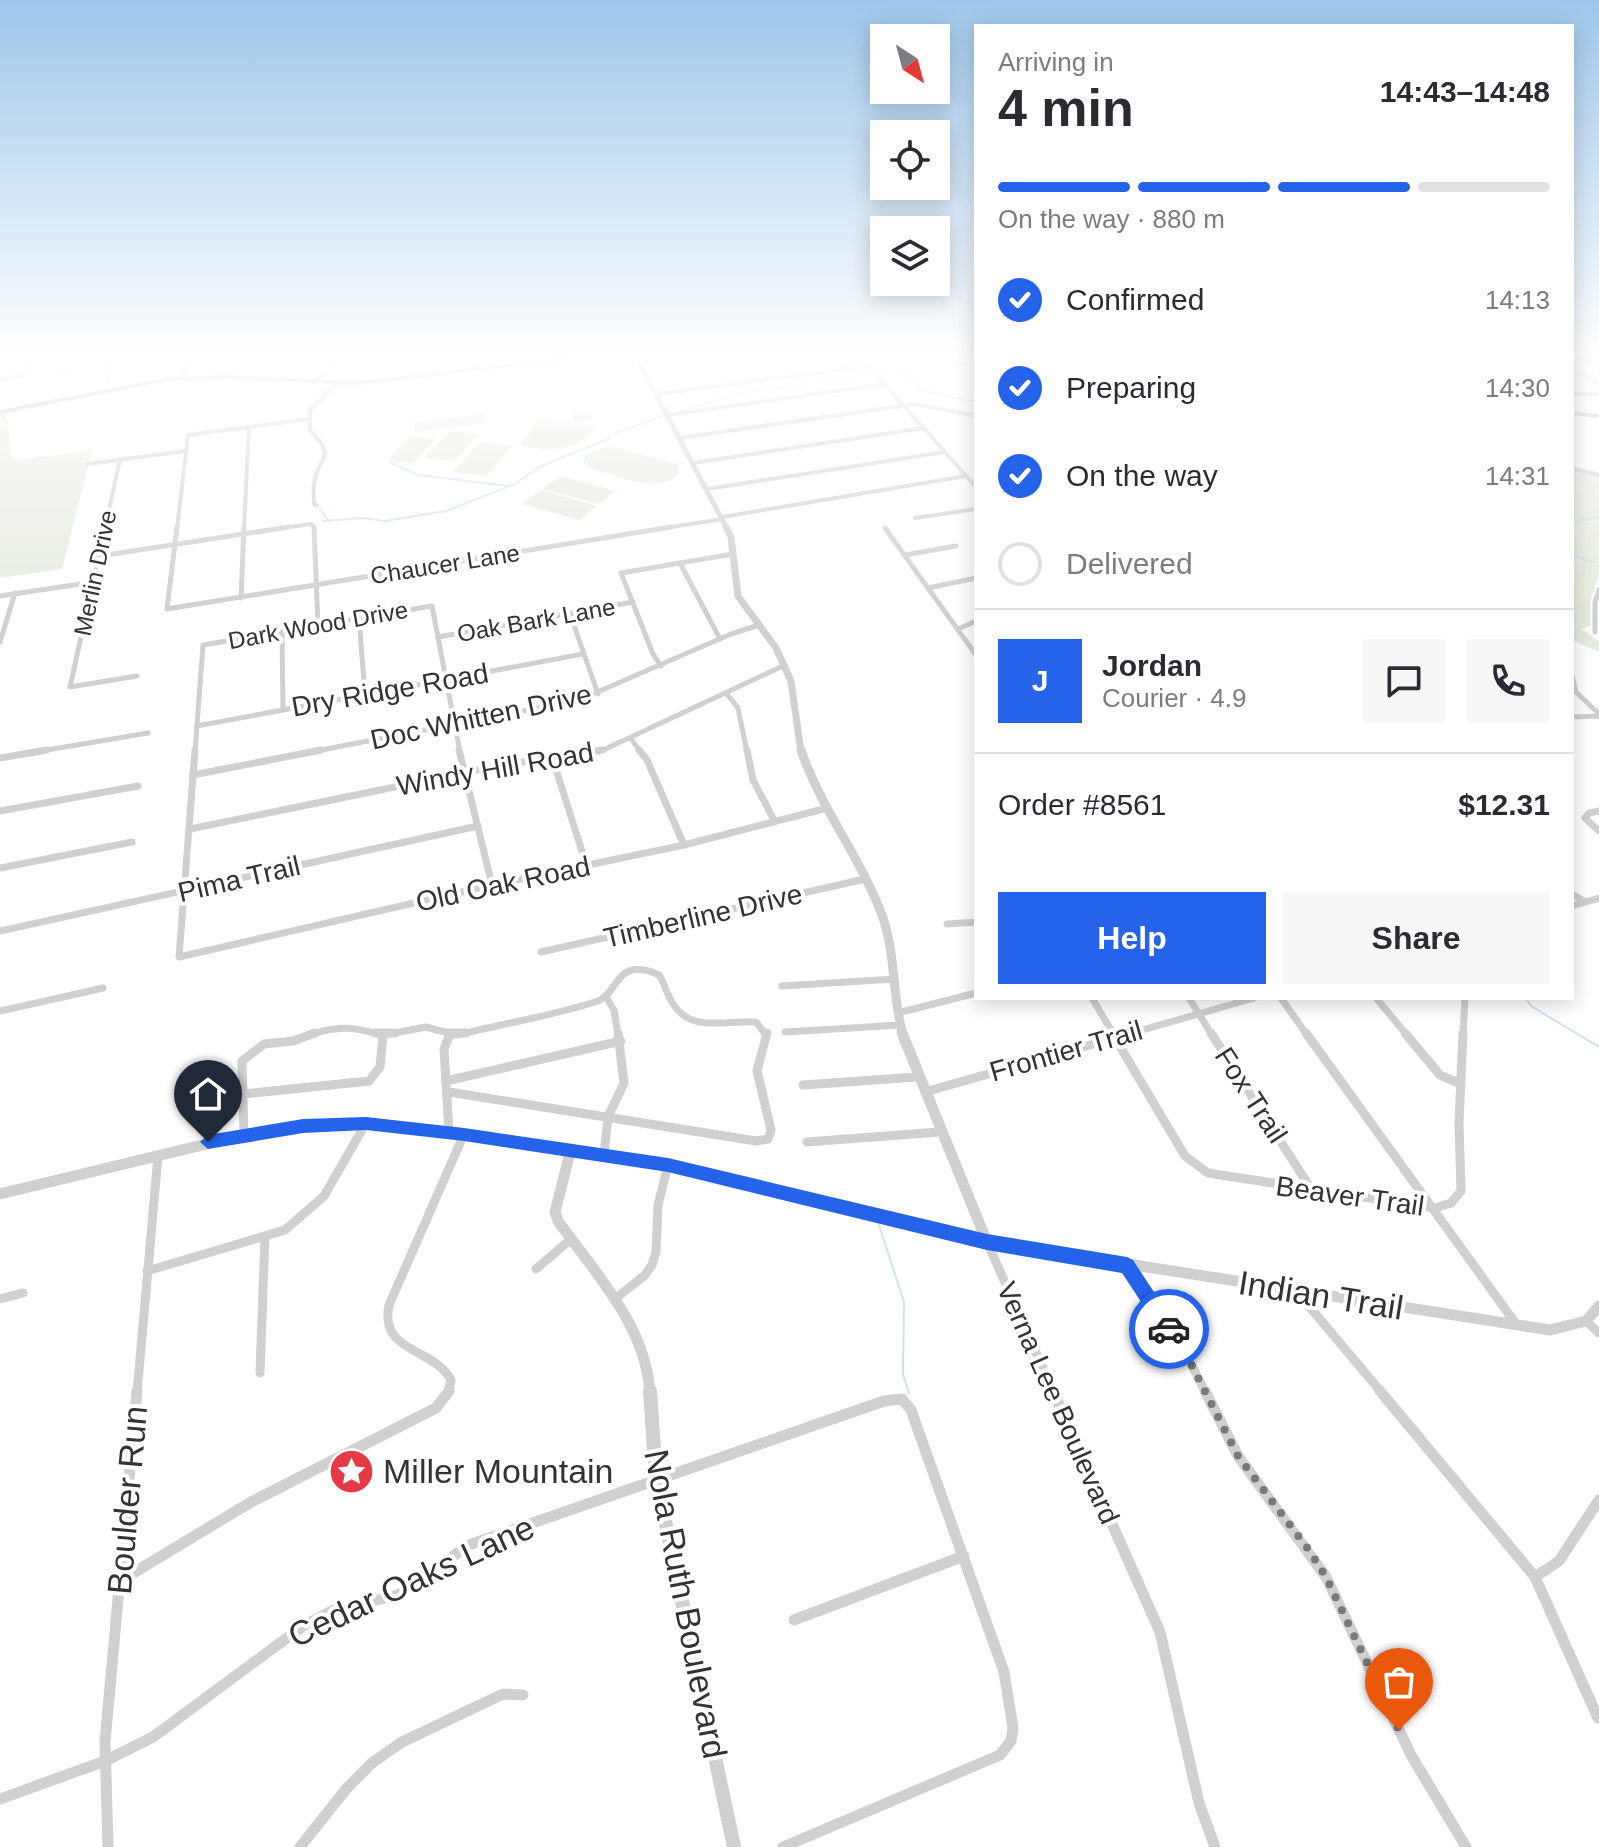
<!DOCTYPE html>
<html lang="en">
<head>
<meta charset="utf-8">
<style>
	:root { --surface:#fff; --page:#f7f7f7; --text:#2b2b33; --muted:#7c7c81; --line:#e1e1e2; --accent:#2563eb }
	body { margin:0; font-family:Helvetica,sans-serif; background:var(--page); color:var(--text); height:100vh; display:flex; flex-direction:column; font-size:30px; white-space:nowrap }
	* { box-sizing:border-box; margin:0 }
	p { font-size:26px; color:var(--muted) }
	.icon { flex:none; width:44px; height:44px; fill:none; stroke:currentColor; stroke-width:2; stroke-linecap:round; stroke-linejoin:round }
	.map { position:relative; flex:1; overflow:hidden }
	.sheet { position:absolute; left:974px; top:24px; width:600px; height:976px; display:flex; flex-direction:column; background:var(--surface); border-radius:0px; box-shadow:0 4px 20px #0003 }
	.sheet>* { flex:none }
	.needle { width:52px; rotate:144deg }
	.fabs { position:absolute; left:870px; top:24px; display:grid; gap:16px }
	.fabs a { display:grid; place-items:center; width:80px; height:80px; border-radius:0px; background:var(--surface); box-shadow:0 4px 20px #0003; font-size:40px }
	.pin { position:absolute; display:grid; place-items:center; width:68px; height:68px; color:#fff; margin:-82px -34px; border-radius:50% 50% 50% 0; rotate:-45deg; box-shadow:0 0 8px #0007 }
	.pin .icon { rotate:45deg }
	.courier { position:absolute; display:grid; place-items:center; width:80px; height:80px; margin:-40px; border:6px solid #2563eb; border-radius:50%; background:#fff; color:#222; box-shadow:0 2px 10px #0007 }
	.summary em { font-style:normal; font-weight:800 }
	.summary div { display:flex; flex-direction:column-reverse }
	.summary { display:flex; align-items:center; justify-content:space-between; height:136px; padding:0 24px }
	h1 { font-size:52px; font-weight:800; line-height:60px }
	.bar { display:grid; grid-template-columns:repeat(4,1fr); gap:12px 8px; align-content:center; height:96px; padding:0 24px }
	.bar i { height:10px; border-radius:6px; background:var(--line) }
	.bar .current { background:var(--accent) }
	.bar p { grid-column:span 4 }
	.line { display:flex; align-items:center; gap:20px; padding:0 24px; border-top:2px solid var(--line) }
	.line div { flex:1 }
	.round { display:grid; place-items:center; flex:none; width:84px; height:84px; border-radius:0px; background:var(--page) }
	ol { padding:0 24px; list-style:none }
	li { display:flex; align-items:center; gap:24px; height:88px }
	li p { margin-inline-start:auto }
	li .icon { padding:8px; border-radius:50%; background:var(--accent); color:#fff; stroke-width:4 }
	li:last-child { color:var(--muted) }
	li i { width:44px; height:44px; border:4px solid var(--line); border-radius:50% }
	.primary-button { display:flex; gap:16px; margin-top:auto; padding:16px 24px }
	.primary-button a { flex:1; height:92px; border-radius:0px; background:var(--accent); color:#fff; font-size:32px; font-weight:800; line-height:92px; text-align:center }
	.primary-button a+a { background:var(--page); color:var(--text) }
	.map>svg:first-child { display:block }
	.green { fill:#e6ecdf }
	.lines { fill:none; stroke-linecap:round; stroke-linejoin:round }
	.stream { stroke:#cfe2ee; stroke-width:2 }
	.minor-far4 { stroke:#d0d0d0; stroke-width:4 }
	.minor-far3 { stroke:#d0d0d0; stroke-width:5 }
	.minor-far2 { stroke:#d0d0d0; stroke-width:7 }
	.minor-far1 { stroke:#d0d0d0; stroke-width:9 }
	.minor { stroke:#d0d0d0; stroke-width:11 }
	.tertiary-far4 { stroke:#d0d0d0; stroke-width:5 }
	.tertiary-far3 { stroke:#d0d0d0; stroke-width:7 }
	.tertiary-far2 { stroke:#d0d0d0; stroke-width:9 }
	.tertiary-far1 { stroke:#d0d0d0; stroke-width:11 }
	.tertiary { stroke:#d0d0d0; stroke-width:14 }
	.secondary { fill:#bdbdbd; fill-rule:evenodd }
	.route { fill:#2563eb }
	.done { stroke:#7a7a7a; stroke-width:8; stroke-dasharray:0 14.4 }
	.labels { text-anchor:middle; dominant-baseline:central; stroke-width:8; stroke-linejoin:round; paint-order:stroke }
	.far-street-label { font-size:24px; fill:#333; stroke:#fff }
	.street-label { font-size:28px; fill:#333; stroke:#fff }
	.near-street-label { font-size:34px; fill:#333; stroke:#fff }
	.near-poi-label { font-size:34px; fill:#333; stroke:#fff; text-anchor:start }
</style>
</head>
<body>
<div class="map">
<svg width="1599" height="1847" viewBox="0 0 1599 1847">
	<rect width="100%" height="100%" fill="#fff"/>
	<g class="green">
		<path d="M 136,353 L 183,353 L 181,359 L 166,357 L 154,362 L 154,358 L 119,362 L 107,385 L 103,386 L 110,362 L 52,376 L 54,372 L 118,354 Z"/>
		<path d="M 590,412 L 593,420 L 576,423 L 597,427 C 571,455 553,450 519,446 L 539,419 L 575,423 L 572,414 Z"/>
		<path d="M 7,413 L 12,461 L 92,450 L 62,569 L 0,578 L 0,414 Z"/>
		<path d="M 484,414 L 486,423 L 415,432 L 413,423 Z"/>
		<path d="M 449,431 L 479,434 L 454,461 L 424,458 Z"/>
		<path d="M 411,436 L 436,439 L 413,463 L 387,460 Z"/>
		<path d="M 480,442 L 513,446 L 486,476 L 453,472 Z"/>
		<path d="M 611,447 L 678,464 L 679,473 C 660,497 614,474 589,468 L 583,463 L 587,453 Z"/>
		<path d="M 1572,470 L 1599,477 L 1599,576 L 1590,602 L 1591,625 L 1581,629 L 1599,641 L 1599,652 L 1572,640 Z"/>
		<path d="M 561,476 L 616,491 L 599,504 L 542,489 Z"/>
		<path d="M 541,490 L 597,506 L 579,520 L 522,504 Z"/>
	</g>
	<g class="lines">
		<g class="stream">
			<path d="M 885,353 L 921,390 L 976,402"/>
			<path d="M 880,374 L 898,370"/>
			<path d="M 680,411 L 743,393 L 872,375"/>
			<path d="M 616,433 L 662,416"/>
			<path d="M 389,462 L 418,475 L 508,486"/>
			<path d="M 320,509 L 329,521"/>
			<path d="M 323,521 L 363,518 L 385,521 L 446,511 L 515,484 L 541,466 L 611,438"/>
			<path d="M 1572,523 L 1599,517"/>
			<path d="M 1572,555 L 1593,562"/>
			<path d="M 1526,998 L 1531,1006 L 1599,1047"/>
			<path d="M 879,1225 L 904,1302 L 903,1374 L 909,1393"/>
		</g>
		<g class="minor-far4">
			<path d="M 857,353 L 976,487"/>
			<path d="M 940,353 L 962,364"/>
			<path d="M 1572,354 L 1599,367"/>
			<path d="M 1581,356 L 1599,354"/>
			<path d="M 1572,370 L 1599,383"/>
			<path d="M 0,380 L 22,375 L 37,353"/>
			<path d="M 315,383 L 333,361"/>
			<path d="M 657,394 L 868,366"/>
			<path d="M 1572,394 L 1599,394"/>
			<path d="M 668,415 L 885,384"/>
			<path d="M 680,438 L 915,404 L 976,416"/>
			<path d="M 693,463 L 924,428"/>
			<path d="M 88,464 L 185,451"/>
			<path d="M 1572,468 L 1599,475"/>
			<path d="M 707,489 L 945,452"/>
			<path d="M 317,505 L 314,504 C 314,497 313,490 314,483 C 319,453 338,460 310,430 L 310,409 L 337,384"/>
			<path d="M 722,517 L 966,476"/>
			<path d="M 915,518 L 976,509"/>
			<path d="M 105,529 L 120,459"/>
			<path d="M 177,529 L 188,435 L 310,419"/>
			<path d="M 244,529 L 249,427"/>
			<path d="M 276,529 L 311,524 L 315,529"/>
			<path d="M 659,529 L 723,519"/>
		</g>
		<g class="minor-far3">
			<path d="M 105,527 L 70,687 L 137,676"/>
			<path d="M 177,527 L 167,609 L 671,527"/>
			<path d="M 314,527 L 318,625"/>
			<path d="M 885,528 L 976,655"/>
			<path d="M 905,555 L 956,546"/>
			<path d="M 100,556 L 289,527"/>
			<path d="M 680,563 L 720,639"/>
			<path d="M 928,588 L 976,578"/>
			<path d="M 0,596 L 94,582"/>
			<path d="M 241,598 L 244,527"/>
			<path d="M 570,614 L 598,694"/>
			<path d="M 359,618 L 365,695"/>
			<path d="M 958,629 L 976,621"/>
			<path d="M 282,632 L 283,710"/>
			<path d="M 1595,632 L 1595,602 L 1599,590"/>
			<path d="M 438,637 L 633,602"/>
			<path d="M 0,642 L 15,593"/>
			<path d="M 661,666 L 653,654 L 621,573 L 733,554"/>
			<path d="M 1572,675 L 1576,692 L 1599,714"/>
			<path d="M 726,693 L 738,708 L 747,752"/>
			<path d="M 1572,717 L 1599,716"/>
			<path d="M 197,726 L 583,654"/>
			<path d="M 631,739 L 641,752"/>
			<path d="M 35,752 L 148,733"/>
			<path d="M 195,752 L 203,645 L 432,606 L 460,752"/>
			<path d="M 311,752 L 579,700 L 731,634 L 759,625"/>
			<path d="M 599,752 L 785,665"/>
		</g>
		<g class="minor-far2">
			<path d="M 195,750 L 179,957 L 492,885"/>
			<path d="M 459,750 L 492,885"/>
			<path d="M 639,750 L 647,760 L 684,845"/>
			<path d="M 747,750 L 753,780 L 774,820"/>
			<path d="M 0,758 L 47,750"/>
			<path d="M 553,760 L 587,867"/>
			<path d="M 193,775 L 321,750"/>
			<path d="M 0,811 L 138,786"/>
			<path d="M 1599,811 L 1589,813 L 1585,818 L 1599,831"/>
			<path d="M 190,829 L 502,765 L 603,750"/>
			<path d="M 0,868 L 132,842"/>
			<path d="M 492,885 L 684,845 L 827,808"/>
			<path d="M 1572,894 L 1585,902"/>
			<path d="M 1572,906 L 1599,898"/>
			<path d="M 947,924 L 976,922"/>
			<path d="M 0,931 L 478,826"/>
			<path d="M 541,952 L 865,879"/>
			<path d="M 782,986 L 895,979"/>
			<path d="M 606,997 L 614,1010 L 618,1035"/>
			<path d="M 1092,998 L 1114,1035"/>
			<path d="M 1189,998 L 1212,1035"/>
			<path d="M 1281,998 L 1307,1035"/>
			<path d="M 1376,998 L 1407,1035"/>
			<path d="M 0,1011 L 103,988"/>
			<path d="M 898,1013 L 976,993"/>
			<path d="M 785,1032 L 900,1025"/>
			<path d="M 310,1035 C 337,1025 355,1027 382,1035"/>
			<path d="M 384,1035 L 426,1027 L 456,1035"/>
			<path d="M 458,1035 C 504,1023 553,1016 598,1001 C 619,993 616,955 659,975 C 665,984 667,995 673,1004 C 691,1033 727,1020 756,1022 L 766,1035"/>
			<path d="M 1125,1035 L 1254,998"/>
			<path d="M 1463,1035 L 1465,998"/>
		</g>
		<g class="minor-far1">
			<path d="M 375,1033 L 395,1033"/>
			<path d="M 448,1033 L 466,1033"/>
			<path d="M 1112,1033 L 1185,1156 L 1208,1173 L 1435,1208 L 1451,1203 L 1461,1191 L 1459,1123 L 1463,1033"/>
			<path d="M 1211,1033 L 1313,1192"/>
			<path d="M 1306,1033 L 1516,1324"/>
			<path d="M 1405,1033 L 1440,1075 L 1461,1084"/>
			<path d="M 446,1081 L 621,1041"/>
			<path d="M 803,1085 L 917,1077"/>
			<path d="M 449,1092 L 756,1141 L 768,1139 L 771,1130 L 757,1071 L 767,1033"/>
			<path d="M 925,1092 L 1132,1033"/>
			<path d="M 243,1094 L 369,1081 L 380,1067 L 383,1035"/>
			<path d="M 449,1132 L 444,1049 L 450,1034"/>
			<path d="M 244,1135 L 242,1061 L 264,1044 L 293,1041 L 315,1033"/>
			<path d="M 807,1142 L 939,1132"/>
			<path d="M 604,1155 L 608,1117 L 624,1083 L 618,1033"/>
			<path d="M 987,1242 L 1054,1393"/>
			<path d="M 1127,1266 L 1188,1358 L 1206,1393"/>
			<path d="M 536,1269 L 571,1239"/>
			<path d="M 147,1271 L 285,1230 L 324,1196 L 366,1123"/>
			<path d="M 1297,1292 L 1382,1393"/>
			<path d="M 0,1299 L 23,1293"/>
			<path d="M 615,1299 L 645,1275 L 652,1265 L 656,1252 L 658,1205 L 668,1165"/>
			<path d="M 1586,1321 L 1599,1333"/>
			<path d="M 260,1373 L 265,1236"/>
			<path d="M 137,1393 L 158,1156"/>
			<path d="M 448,1393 L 451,1380 C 433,1347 379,1353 389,1305 L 464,1134"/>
		</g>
		<g class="minor">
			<path d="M 1053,1391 L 1160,1632 L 1199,1803 L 1215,1847"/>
			<path d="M 1205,1391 L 1238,1456 L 1326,1577 L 1411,1755 L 1466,1847"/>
			<path d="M 1380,1391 L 1535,1577"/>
			<path d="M 120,1581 L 251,1502 L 436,1408 L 449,1391"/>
			<path d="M 794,1620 L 964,1556"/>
			<path d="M 1598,1718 L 1535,1577 L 1559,1561 L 1599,1500"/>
			<path d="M 0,1799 L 105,1761 L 153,1737 L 303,1626 L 334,1610 L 398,1595 L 469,1545 L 884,1401 L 902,1399 L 911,1410 L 1004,1672 L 1013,1728 L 1011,1741 L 1000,1755 L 783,1847"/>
			<path d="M 108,1847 L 105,1742 L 137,1391"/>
			<path d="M 300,1847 L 347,1788 L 372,1763 L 402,1742 L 503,1694 L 523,1695"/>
		</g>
		<g class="tertiary-far4">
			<path d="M 634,353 L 727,529"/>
			<path d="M 182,378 L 190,353"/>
		</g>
		<path class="tertiary-far3" d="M 726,527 L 731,537 L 738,596 L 776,648 L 791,681 L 801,752"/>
		<path class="tertiary-far2" d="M 801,750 C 821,809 862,859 883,918 C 896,956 892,997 903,1035"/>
		<g class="tertiary-far1">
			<path d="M 902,1033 L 987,1242"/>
			<path d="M 571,1149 L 555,1212 L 558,1221 C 596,1274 646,1326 650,1393"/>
			<path d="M 0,1194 L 244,1135 L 303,1126 L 366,1123 L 464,1134 L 668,1165 L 987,1242 L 1550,1330 L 1586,1321 L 1599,1306"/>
		</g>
		<path class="tertiary" d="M 650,1391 L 656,1478 L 734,1847"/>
		<g class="secondary">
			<path d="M 601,353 L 616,353 L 613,355 L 358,385 L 227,379 L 169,381 L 0,414 L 0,410 L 169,377 L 227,375 L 358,381 Z"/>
			<path d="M 1572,411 L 1599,414 L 1599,418 L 1572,415 Z"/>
		</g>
	</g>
	<linearGradient id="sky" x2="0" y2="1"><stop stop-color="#9ec6ea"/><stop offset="0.58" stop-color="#fff"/><stop offset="1" stop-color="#fff" stop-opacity="0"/></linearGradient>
	<rect width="1599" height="611" fill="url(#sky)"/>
	<path class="route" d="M 366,1117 L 464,1128 L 668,1158 L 987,1234 L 1127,1257 L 1133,1260 L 1178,1329 L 1175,1335 L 1169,1338 L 1163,1335 L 1122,1273 L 987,1250 L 668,1172 L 464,1141 L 366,1130 L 303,1133 L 208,1149 L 200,1142 L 208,1135 L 303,1119 Z"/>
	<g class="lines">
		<path class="done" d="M 1169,1329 L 1188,1358 L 1238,1456 L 1309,1550 L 1326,1577 L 1399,1730"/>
	</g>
	<defs>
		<symbol id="sight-disc" viewBox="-11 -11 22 22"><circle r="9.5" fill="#e63946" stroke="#fff"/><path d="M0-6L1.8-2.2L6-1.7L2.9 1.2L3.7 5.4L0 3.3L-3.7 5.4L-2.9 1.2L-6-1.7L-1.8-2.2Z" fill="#fff"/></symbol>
	</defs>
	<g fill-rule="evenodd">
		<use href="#sight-disc" x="326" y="1446" width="51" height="51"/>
	</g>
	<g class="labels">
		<g class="far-street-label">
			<text transform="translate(445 564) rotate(-9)">Chaucer Lane</text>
			<text transform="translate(95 573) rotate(-78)">Merlin Drive</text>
			<text transform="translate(536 620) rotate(-10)">Oak Bark Lane</text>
			<text transform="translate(318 625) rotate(-10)">Dark Wood Drive</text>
		</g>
		<g class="street-label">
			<text transform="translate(390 690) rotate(-10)">Dry Ridge Road</text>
			<text transform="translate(481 717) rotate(-12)">Doc Whitten Drive</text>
			<text transform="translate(495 769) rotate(-10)">Windy Hill Road</text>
			<text transform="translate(239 879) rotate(-13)">Pima Trail</text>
			<text transform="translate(503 884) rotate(-12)">Old Oak Road</text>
			<text transform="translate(703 916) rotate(-13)">Timberline Drive</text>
			<text transform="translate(1066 1051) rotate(-16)">Frontier Trail</text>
			<text transform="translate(1251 1095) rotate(57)">Fox Trail</text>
			<text transform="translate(1350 1196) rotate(8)">Beaver Trail</text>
			<text transform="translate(1058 1403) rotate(66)">Verna Lee Boulevard</text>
		</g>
		<g class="near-street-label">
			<text transform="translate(1321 1295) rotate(9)">Indian Trail</text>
			<text transform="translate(127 1500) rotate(-85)">Boulder Run</text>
			<text transform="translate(411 1581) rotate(-25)">Cedar Oaks Lane</text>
			<text transform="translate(686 1604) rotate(79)">Nola Ruth Boulevard</text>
		</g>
		<g class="near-poi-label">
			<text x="383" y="1471">Miller Mountain</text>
		</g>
	</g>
</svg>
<div class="fabs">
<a><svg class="needle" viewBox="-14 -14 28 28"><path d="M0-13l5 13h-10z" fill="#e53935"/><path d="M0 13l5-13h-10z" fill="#7c7c81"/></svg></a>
<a><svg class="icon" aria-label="locate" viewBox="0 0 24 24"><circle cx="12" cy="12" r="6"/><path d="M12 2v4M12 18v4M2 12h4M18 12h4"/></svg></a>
<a><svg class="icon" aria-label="layers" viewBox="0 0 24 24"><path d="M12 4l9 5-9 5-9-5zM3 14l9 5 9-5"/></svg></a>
</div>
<div class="pin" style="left:1399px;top:1730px;background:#ea580c"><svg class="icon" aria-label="bag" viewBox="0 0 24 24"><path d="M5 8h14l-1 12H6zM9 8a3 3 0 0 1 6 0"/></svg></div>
<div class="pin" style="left:208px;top:1142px;background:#1f2937"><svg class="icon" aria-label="home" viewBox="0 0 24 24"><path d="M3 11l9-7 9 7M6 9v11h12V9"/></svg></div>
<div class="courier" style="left:1169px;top:1329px"><svg class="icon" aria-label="car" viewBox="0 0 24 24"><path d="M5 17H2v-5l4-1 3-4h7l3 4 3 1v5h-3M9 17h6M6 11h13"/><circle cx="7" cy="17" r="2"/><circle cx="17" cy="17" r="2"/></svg></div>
<section class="sheet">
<div class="summary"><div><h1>4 min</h1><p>Arriving in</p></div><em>14:43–14:48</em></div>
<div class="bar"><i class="current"></i><i class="current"></i><i class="current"></i><i></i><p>On the way · 880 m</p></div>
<ol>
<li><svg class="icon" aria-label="check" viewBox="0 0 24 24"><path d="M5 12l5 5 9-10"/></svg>Confirmed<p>14:13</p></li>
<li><svg class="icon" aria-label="check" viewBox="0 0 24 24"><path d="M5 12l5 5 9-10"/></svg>Preparing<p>14:30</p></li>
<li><svg class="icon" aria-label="check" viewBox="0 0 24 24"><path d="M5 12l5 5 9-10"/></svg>On the way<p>14:31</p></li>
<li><i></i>Delivered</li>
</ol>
<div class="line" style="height:144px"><b class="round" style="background:var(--accent);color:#fff">J</b><div><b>Jordan</b><p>Courier · 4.9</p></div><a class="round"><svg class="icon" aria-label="chat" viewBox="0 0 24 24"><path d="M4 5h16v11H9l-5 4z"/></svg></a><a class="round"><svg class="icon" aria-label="phone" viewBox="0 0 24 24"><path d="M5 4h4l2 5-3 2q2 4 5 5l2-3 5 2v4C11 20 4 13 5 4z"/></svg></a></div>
<div class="line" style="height:104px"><div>Order #8561</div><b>$12.31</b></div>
<div class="primary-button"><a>Help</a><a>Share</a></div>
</section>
</div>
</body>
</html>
